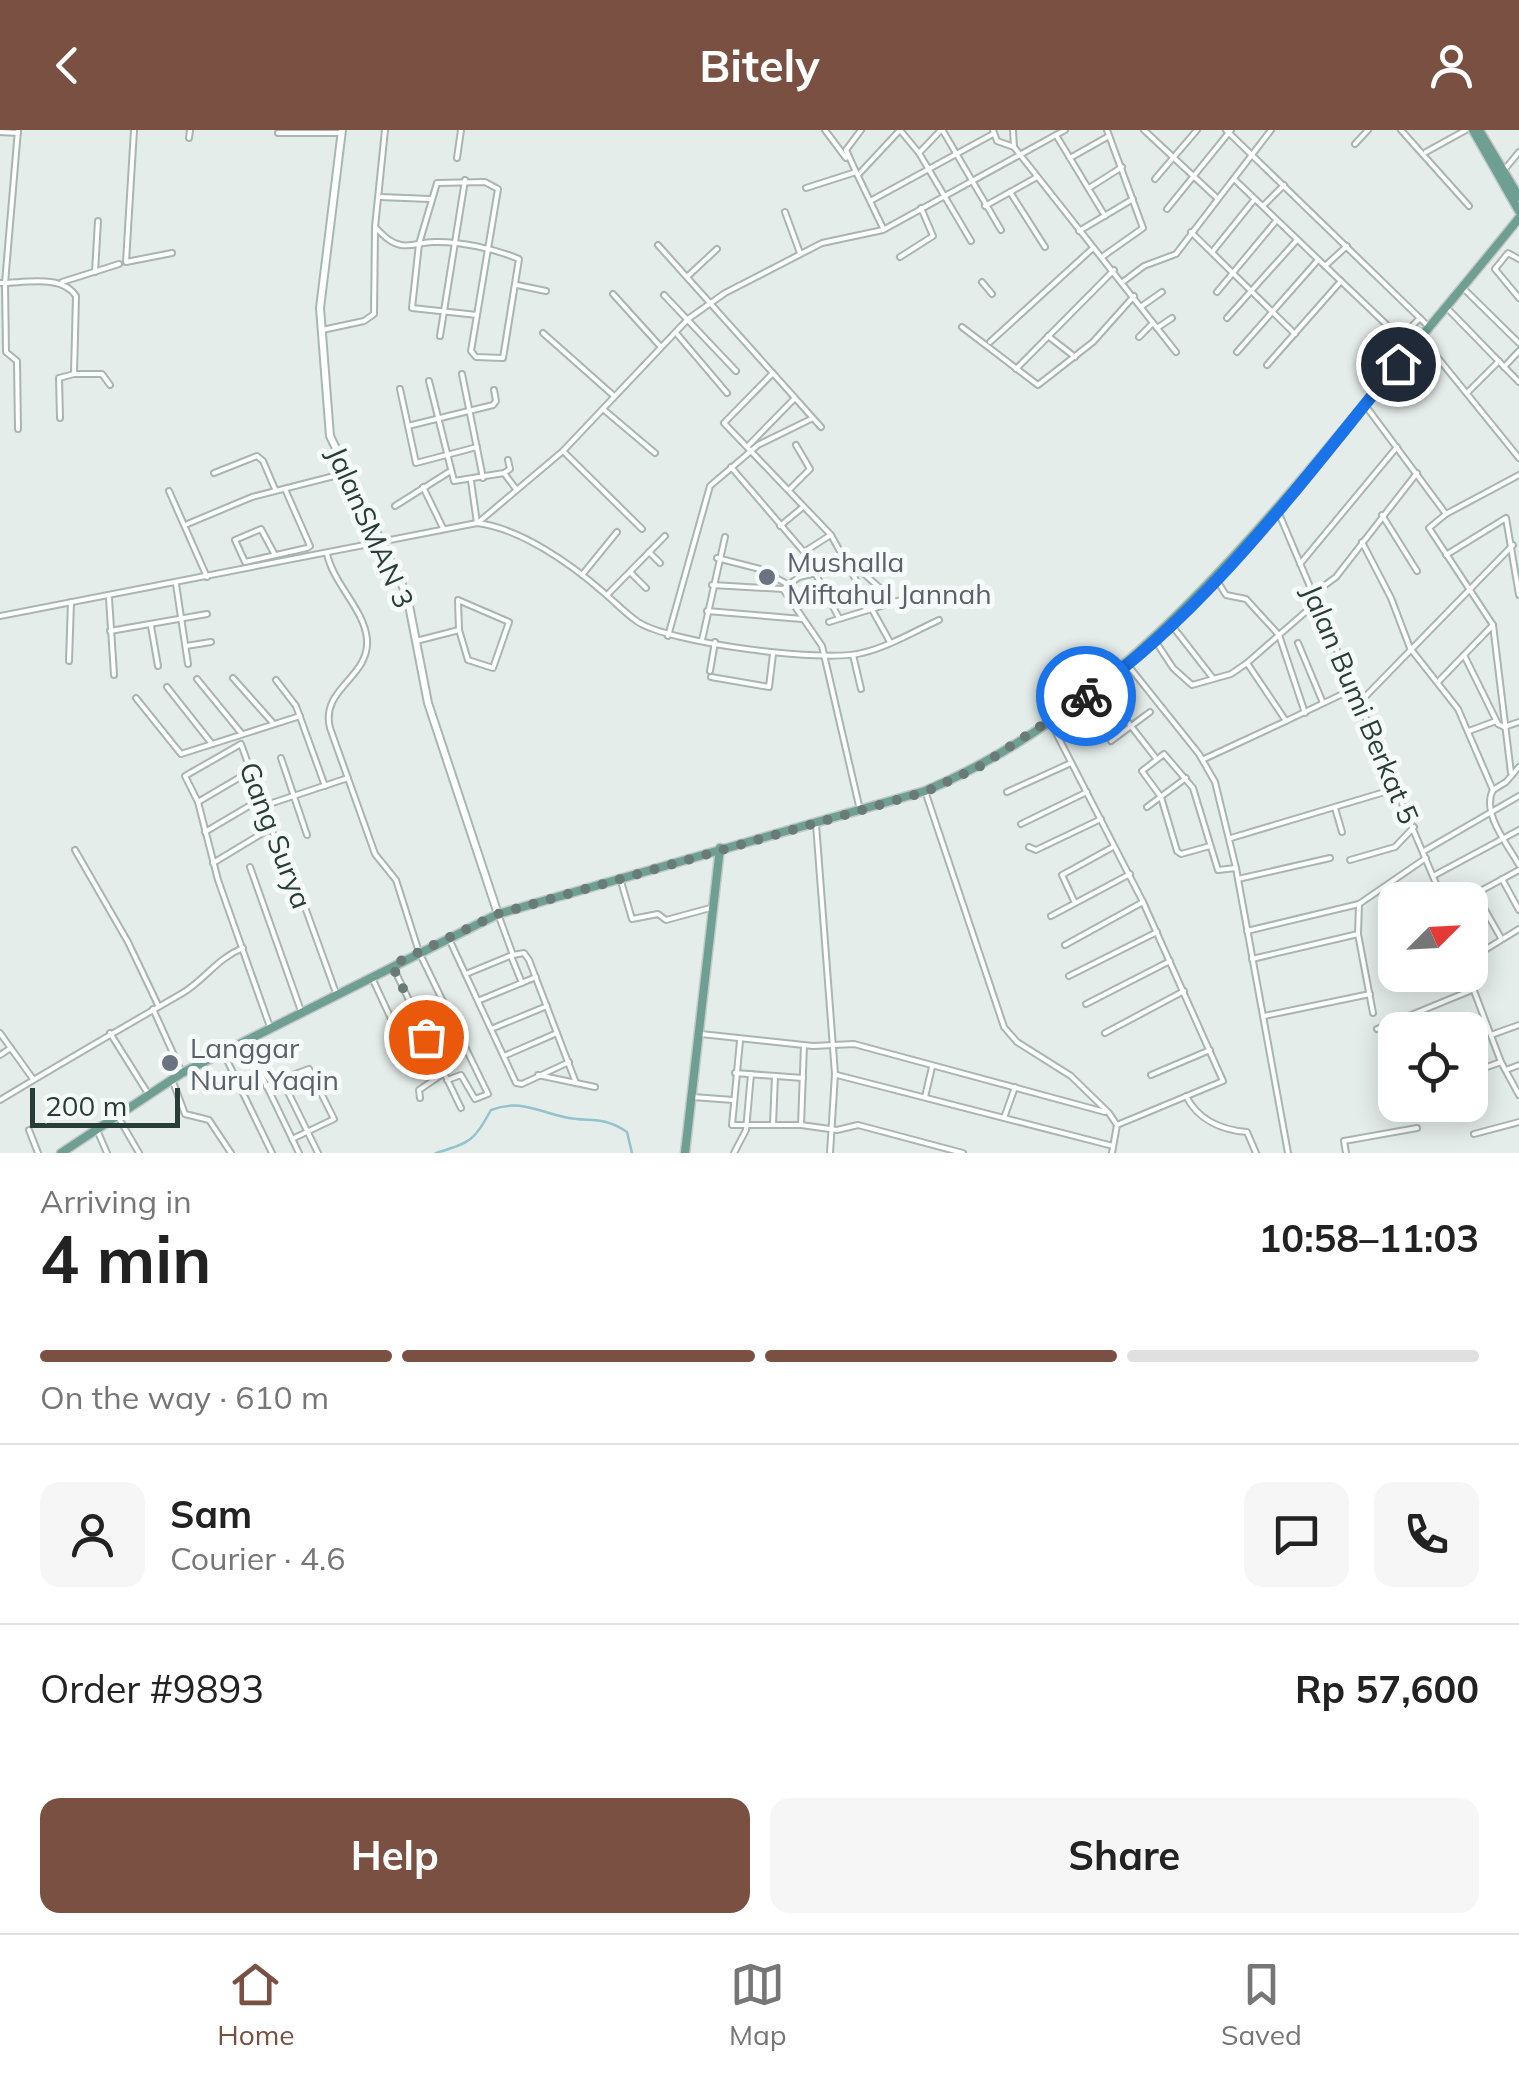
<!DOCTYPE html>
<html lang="en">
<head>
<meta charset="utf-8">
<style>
	:root { --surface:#fff; --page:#f6f6f6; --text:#222; --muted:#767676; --line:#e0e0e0; --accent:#7a5042 }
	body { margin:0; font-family:Mulish,sans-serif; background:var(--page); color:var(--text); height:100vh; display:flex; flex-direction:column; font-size:38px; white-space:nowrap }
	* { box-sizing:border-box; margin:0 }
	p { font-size:32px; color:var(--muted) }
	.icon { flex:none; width:55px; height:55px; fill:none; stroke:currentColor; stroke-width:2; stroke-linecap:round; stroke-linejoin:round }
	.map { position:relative; height:1023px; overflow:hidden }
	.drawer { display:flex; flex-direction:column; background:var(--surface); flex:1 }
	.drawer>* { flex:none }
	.needle { width:65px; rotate:66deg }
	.fabs { position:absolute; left:1378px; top:752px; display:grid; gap:20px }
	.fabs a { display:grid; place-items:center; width:110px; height:110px; border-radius:20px; background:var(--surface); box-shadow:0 5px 25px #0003; font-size:50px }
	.scale { position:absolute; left:30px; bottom:25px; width:150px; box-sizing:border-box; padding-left:10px; border:5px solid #263e37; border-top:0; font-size:28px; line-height:35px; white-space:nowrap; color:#263e37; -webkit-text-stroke:8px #f6faf8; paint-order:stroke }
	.pin { position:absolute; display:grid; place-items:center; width:85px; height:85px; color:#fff; margin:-42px; border:5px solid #fff; border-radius:50%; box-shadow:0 2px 10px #0007 }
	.courier { position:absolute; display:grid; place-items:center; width:100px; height:100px; margin:-50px; border:8px solid #1a73e8; border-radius:50%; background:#fff; color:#222; box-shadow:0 2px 12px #0007 }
	.overview em { font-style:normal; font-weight:700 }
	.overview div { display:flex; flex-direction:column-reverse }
	.overview { display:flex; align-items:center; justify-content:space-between; height:170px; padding:0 40px }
	h1 { font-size:65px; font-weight:700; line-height:75px }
	.bar { display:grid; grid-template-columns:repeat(4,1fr); gap:15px 10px; align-content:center; height:120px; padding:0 40px }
	.bar i { height:12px; border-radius:8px; background:var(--line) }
	.bar .on { background:var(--accent) }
	.bar p { grid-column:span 4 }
	.line { display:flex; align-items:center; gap:25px; padding:0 40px; border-top:2px solid var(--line) }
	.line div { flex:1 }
	.round { display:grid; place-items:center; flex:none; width:105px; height:105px; border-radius:20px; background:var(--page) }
	.action { display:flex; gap:20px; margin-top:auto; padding:20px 40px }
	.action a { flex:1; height:115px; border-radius:20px; background:var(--accent); color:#fff; font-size:40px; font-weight:700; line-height:115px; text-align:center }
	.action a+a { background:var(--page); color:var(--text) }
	header { display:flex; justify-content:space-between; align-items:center; height:130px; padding:0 40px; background:var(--accent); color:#fff; font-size:45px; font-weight:700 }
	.tabs { display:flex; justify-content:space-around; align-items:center; height:140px; border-top:2px solid var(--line); background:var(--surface); font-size:28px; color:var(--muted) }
	.tabs a { display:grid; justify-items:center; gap:5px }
	.tabs .on { color:var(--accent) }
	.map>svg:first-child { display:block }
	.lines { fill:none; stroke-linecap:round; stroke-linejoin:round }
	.stream { stroke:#93c4cd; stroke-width:2.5 }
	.street-casing { stroke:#a8b5b1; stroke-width:8 }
	.secondary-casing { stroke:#a5b8b1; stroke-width:10 }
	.primary-casing { stroke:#c2c9c7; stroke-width:11 }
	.street { stroke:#fff; stroke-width:4 }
	.secondary { stroke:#fff; stroke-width:6 }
	.primary { stroke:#6e9f92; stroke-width:8 }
	.done { stroke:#697b76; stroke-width:10; stroke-dasharray:0 18 }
	.route { stroke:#1a73e8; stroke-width:12 }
	.worship-dot { fill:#6b7280; stroke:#f6faf8; stroke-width:4 }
	.labels { text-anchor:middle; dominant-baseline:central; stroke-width:10; stroke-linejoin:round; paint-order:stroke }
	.street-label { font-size:28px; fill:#263e37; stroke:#f6faf8 }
	.worship-label { font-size:28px; fill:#5b616d; stroke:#f6faf8; text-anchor:start }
</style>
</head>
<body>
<header><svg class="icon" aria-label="back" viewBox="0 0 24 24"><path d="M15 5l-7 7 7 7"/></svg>Bitely<svg class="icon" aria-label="person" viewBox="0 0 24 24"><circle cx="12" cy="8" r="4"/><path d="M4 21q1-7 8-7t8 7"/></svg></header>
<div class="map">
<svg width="1519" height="1023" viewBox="0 0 1519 1023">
	<rect width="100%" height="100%" fill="#e5edea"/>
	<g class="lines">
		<path class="stream" d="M 436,1023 C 471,1012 473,1012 491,980 C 519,969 537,981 564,987 C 590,993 602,985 627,1002 L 632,1023"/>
		<defs>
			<g id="street">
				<path d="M 134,0 L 126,132 L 172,123"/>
				<path d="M 385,0 L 375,97 C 383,105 390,113 401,115 C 412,117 422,112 433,112 C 460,111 495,119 519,129 L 503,228 L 476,227 L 471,221 L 498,59 L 485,52 L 437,53 L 419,114 L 412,178 L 477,185"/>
				<path d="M 825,0 L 846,28"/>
				<path d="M 900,0 L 919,23"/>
				<path d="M 941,0 L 919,23 L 971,111"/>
				<path d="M 993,0 L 997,11 L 1014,17 L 1013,0"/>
				<path d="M 1144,0 L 1218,69"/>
				<path d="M 1226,0 L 1427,195"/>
				<path d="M 1401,0 L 1469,76"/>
				<path d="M 943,1 L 1001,100"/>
				<path d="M 0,2 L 18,3"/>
				<path d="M 278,3 L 339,3"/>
				<path d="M 1056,5 L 1105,86"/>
				<path d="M 189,8 L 190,0"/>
				<path d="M 1355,14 L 1368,0"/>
				<path d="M 1014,17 L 1176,222"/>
				<path d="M 1426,22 L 1466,0"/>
				<path d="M 457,28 L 461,0"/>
				<path d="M 1070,28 L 1109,6"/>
				<path d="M 1505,39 L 1519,22"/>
				<path d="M 856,42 L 846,20 L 861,0"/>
				<path d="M 858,45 L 900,0"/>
				<path d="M 1155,49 L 1197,0"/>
				<path d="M 1234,49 L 1411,218"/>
				<path d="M 806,58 L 856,42 L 883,98"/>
				<path d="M 1089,58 L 1122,37"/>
				<path d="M 1010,62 L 1045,117"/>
				<path d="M 380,67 L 430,69"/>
				<path d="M 872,70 L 993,4"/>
				<path d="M 985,76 L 1037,47"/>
				<path d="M 1263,76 L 1284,55"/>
				<path d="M 1167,79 L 1231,0"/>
				<path d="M 785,82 L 800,123"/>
				<path d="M 1079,101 L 1133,69"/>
				<path d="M 1191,102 L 1295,204"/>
				<path d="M 658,115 L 821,297"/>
				<path d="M 1213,121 L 1254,70"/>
				<path d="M 900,127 L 933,106 L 921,78"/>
				<path d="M 1102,127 L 1143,98 L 1107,0"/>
				<path d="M 1519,129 L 1508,123 L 1495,139 L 1519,168"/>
				<path d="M 1325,136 L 1347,116"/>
				<path d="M 95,142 L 98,91"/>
				<path d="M 688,146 L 717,119"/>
				<path d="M 1124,151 L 1144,136 L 1176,124 L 1271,0"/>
				<path d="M 62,152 L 119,134"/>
				<path d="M 982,152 L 992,164"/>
				<path d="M 0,153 C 24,153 62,144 76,166 L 74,244 L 59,248 L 60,288"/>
				<path d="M 517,155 L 546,161"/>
				<path d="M 1462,157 L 1519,213"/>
				<path d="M 1217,162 L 1276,91"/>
				<path d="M 613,164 L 660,216"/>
				<path d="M 664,165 L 736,241"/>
				<path d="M 1142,176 L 1162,162"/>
				<path d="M 1446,177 L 1519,252"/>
				<path d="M 1227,188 L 1297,110"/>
				<path d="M 962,197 L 1038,255 L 1093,212 L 1134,166"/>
				<path d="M 1157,198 L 1172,188"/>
				<path d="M 322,200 L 364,191 L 374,184 L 375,99"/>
				<path d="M 543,203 L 614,266"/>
				<path d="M 677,204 L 727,263"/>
				<path d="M 440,206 L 465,50"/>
				<path d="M 1048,206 L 1075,227"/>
				<path d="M 1139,207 L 1153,193"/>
				<path d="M 1421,207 L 1519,328"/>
				<path d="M 1400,208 L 1420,188"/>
				<path d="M 990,212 L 1093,118"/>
				<path d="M 1237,222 L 1318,130"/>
				<path d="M 1267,235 L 1341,151"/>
				<path d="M 1504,237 L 1519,221"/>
				<path d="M 1016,239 L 1114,140"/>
				<path d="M 773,243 L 724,293 L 831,405 L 890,512"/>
				<path d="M 74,244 L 102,244 L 110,255"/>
				<path d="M 462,244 L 483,348"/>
				<path d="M 429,251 L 454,351 L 504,343 L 510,339 L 508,330"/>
				<path d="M 400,259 L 416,333 L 477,317"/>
				<path d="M 1467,263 L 1499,231"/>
				<path d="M 1365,275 L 1446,384"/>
				<path d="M 603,279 L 655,323"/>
				<path d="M 408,296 L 493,275 L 496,271 L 494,260"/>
				<path d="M 18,299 L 17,231 L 6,222 L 5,153 L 18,0"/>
				<path d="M 748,316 L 794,269"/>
				<path d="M 563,321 L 642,399"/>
				<path d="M 731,337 L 804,422 L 839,488"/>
				<path d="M 214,343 L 257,326 L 263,331 L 275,359"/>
				<path d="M 504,343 L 516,359"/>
				<path d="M 471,351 L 477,393"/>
				<path d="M 423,357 L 443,398"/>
				<path d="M 790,359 L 810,339 L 796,315"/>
				<path d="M 169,361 L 207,447"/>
				<path d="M 395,376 L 449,342"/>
				<path d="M 1277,379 L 1443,770"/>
				<path d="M 1382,385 L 1417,441"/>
				<path d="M 480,391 L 563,321 L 688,189 L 725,163 L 822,113 L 883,100 L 1065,0"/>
				<path d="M 185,395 L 252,367 L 346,343"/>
				<path d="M 780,396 L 803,377"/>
				<path d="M 1362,412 L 1391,468 L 1410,518 L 1458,579 L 1493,660 C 1481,683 1508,715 1519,735"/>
				<path d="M 649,422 L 660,433"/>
				<path d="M 804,422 L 829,406"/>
				<path d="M 327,424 C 334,455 364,479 367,509 C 370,548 320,558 330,598 L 375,724 L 396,750 L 419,822 L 488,964 L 475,969 L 461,945 L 447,950"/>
				<path d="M 275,425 L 261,399 L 235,410 L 245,432 L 307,418 L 310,416 L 285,359"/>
				<path d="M 1446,425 L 1506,388 L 1519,465"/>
				<path d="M 717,428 L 760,439 L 787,454"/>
				<path d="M 847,428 L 895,472"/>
				<path d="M 1300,434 L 1397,317"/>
				<path d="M 630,442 L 646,458"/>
				<path d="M 582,445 L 617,402"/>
				<path d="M 1216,449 L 1226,465 L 1246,469 L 1279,505 L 1317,472"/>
				<path d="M 176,454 L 188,534"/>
				<path d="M 712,455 L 783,459 L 799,447 L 849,435"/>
				<path d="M 783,459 L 822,516 L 860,680"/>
				<path d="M 1313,464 L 1336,447 L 1417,343"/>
				<path d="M 607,465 L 665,406"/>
				<path d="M 109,468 L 114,545"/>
				<path d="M 458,470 L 509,492 L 493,538 L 468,530 L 459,500 Z"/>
				<path d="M 707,481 L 802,489"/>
				<path d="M 0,486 L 477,393 C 520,398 571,434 603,462 C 615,472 625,483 638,492 C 670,513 824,533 862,523 C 888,517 915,501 939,490"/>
				<path d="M 829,492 L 914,466"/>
				<path d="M 1170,493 L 1212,547"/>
				<path d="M 151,496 L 158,536"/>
				<path d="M 110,501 L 207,484"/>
				<path d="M 668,506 L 710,356 L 758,315 L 811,289"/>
				<path d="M 1154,509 L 1173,538 L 1192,555 L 1231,544 L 1247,533 L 1286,591 L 1355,558"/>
				<path d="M 702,510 L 725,407"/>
				<path d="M 416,511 L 459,500"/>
				<path d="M 1298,513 L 1323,573"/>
				<path d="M 186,516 L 211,512"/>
				<path d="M 853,525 L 861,559"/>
				<path d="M 1464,525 L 1498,594 L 1504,597 L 1519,592"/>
				<path d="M 69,531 L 71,472"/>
				<path d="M 1247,533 L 1279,505 L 1305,583"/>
				<path d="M 1127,534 L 1199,624 L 1215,652 L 1236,738 L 1288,1023"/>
				<path d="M 710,541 L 715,512"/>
				<path d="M 711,547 L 769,557 L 773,524"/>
				<path d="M 233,548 L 273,593"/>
				<path d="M 197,549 L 242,604"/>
				<path d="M 276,550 L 296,576 L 325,656"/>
				<path d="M 1438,552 L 1493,495"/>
				<path d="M 1100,556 L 1155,627"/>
				<path d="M 167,557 L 212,614"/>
				<path d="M 136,568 L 181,624 L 300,586"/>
				<path d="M 1361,571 L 1513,415"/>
				<path d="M 1052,595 L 1143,772 L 1223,951 L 1117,995"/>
				<path d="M 1469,601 L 1496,591"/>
				<path d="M 1111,611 L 1150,582"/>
				<path d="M 281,628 L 307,705"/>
				<path d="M 1204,629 L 1286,591"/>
				<path d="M 249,642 L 198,672 L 218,750 L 270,897"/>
				<path d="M 1511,643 L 1493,495 L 1429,398 L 1446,384 L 1519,345"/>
				<path d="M 1493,660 L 1506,652 L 1519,637"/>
				<path d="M 925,661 L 1004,897 L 1017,912 L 1071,946 L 1109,983 L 1117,995 L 1112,1023"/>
				<path d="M 1007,662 L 1071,633"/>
				<path d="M 198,672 L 185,646 L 241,614 L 278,717 L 284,719 L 336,863"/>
				<path d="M 263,676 L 348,648"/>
				<path d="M 1147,677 L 1186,648"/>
				<path d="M 1335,678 L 1342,702"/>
				<path d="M 816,694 L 835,944 L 830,1023"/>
				<path d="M 1021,694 L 1087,662"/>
				<path d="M 205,702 L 261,669"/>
				<path d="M 1231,708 L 1398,658"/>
				<path d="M 1210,716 L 1181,724 L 1177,721 L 1161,667 L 1142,641 L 1164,624 L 1193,658 L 1218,740 L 1236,738"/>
				<path d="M 1029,717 L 1036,720 L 1101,689"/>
				<path d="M 75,720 L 128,812 L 158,875"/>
				<path d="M 1424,721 L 1519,666"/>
				<path d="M 1350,730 L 1395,717 L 1414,697"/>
				<path d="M 213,733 L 271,698"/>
				<path d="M 250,737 L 301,881"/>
				<path d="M 1435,745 L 1519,700"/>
				<path d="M 620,748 L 632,789 L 658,784 L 666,790 L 714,777"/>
				<path d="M 1238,749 L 1330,728"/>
				<path d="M 1502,749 L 1519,780"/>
				<path d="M 1476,764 L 1501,808"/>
				<path d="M 1464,770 L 1519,740"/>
				<path d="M 1075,773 L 1062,745 L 1113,717"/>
				<path d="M 498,784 L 513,825 L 524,823 L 529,830 L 576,953"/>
				<path d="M 1051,786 L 1130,744"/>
				<path d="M 1247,801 L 1359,774"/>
				<path d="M 450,811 L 516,953 L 522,954 L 569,932"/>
				<path d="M 1065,815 L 1143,772"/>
				<path d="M 511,826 L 522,853"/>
				<path d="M 1252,829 L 1358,804"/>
				<path d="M 1470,829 L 1519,799"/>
				<path d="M 394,839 L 461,978"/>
				<path d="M 466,844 L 512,825"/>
				<path d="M 1468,845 L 1501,932 L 1519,965"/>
				<path d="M 1069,846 L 1157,802"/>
				<path d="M 373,850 L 394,895"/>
				<path d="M 480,870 L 536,847"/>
				<path d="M 1086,874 L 1170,831"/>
				<path d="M 153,879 L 182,943"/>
				<path d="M 1373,883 L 1358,804 L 1359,774 L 1426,728"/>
				<path d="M 1264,886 L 1370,864"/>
				<path d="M 491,899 L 547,876"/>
				<path d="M 1377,899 L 1472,860"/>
				<path d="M 1470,902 L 1486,895"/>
				<path d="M 0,903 L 33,949"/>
				<path d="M 110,903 L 147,962"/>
				<path d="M 1105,903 L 1184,861"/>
				<path d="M 701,904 L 813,916 L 854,914 L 1105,982"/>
				<path d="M 1491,905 L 1519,895"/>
				<path d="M 245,911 L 299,1023"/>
				<path d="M 740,911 L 732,995 L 801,995 L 837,1000 L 858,995 L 963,1023"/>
				<path d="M 224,924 L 272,1023"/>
				<path d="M 0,925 L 11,918"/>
				<path d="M 504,926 L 557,903"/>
				<path d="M 1383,932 L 1395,927"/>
				<path d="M 1506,940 L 1519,935"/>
				<path d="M 735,943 L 803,948"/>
				<path d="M 1470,943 L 1501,932"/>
				<path d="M 538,945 L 595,957"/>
				<path d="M 837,945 L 1113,1016"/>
				<path d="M 1151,945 L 1210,920"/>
				<path d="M 279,950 L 309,939 L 334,989 L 292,1009"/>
				<path d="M 173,952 L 185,984 L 209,990 L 231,1023"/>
				<path d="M 266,956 L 279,950 L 284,954 L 318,1023"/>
				<path d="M 1186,966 C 1198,990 1222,1000 1247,1002 L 1256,1023"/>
				<path d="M 693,967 L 733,970"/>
				<path d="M 925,967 L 932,937"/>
				<path d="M 420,968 L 419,960 L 444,943"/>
				<path d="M 0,970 C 60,934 120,899 181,864 C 204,851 217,828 243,818"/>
				<path d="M 1393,970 L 1395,969"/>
				<path d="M 117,985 L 139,1023"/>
				<path d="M 1004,988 L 1015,957"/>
				<path d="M 773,994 L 775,946"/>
				<path d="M 801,995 L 804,915"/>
				<path d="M 29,1000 L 38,1023"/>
				<path d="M 97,1000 L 107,1023"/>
				<path d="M 1474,1004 L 1519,992"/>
				<path d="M 734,1023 L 746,1000 L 751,944"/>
				<path d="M 1346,1023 L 1344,1011 L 1417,998"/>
			</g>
			<path id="secondary" d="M 342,0 L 320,178 L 330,306 L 407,465 L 428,573 L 498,784"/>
			<g id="primary">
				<path d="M 1473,0 L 1519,81"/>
				<path d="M 1479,0 L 1519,67"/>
				<path d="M 61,1023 L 182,943 L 498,784 L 925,661 C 1102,586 1224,442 1345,298 C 1403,228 1462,159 1519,88"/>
				<path d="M 685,1023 L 720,718"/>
			</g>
		</defs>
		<use href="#street" class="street-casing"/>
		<use href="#secondary" class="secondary-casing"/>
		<use href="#primary" class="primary-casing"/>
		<use href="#street" class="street"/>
		<use href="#secondary" class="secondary"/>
		<use href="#primary" class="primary"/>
	</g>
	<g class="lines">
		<path class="done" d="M 426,907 L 392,835 L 498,784 L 925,662 L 979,637 L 1086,566"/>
		<path class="route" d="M 1086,566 C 1208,481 1304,348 1398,234"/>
	</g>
	<g class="worship-dot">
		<circle cx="767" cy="447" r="10"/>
		<circle cx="170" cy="933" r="10"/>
	</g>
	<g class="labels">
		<g class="street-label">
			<text transform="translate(371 397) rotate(66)">JalanSMAN 3</text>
			<text transform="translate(1361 574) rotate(67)">Jalan Bumi Berkat 5</text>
			<text transform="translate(276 705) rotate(69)">Gang Surya</text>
		</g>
		<g class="worship-label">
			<text x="787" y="431">Mushalla<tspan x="787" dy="32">Miftahul Jannah</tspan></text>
			<text x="190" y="917">Langgar<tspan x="190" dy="32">Nurul Yaqin</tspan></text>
		</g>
	</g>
</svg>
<div class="fabs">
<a><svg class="needle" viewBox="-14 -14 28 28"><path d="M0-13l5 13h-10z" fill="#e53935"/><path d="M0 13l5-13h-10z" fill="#767676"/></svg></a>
<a><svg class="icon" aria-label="locate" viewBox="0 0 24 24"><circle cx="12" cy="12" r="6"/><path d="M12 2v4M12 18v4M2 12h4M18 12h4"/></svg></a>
</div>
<div class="scale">200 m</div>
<div class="pin" style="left:426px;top:907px;background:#ea580c"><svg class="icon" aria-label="bag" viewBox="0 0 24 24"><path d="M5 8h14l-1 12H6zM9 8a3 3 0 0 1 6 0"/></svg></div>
<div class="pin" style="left:1398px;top:234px;background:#1f2937"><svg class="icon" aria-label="home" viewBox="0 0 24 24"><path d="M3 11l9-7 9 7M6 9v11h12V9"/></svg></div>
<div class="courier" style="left:1086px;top:566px"><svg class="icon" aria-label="bike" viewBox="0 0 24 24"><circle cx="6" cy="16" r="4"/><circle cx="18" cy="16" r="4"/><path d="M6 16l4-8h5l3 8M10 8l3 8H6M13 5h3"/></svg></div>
</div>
<section class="drawer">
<div class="overview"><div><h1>4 min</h1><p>Arriving in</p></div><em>10:58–11:03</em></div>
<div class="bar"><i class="on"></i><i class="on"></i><i class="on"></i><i></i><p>On the way · 610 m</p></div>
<div class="line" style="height:180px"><a class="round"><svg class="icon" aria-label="person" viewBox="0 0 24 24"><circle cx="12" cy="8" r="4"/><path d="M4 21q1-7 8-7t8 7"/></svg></a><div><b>Sam</b><p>Courier · 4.6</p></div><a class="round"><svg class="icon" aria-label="chat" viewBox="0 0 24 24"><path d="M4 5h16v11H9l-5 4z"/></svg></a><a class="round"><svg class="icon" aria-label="phone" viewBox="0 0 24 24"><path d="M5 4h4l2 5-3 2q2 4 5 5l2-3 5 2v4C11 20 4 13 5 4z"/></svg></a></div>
<div class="line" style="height:130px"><div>Order #9893</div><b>Rp 57,600</b></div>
<div class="action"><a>Help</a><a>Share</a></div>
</section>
<nav class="tabs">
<a class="on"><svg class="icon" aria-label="home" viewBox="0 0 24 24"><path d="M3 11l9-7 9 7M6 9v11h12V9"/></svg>Home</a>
<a><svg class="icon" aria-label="map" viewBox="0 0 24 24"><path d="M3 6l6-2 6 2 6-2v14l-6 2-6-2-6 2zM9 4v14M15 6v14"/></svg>Map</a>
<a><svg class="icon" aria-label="saved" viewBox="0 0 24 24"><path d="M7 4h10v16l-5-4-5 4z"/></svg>Saved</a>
</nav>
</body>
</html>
